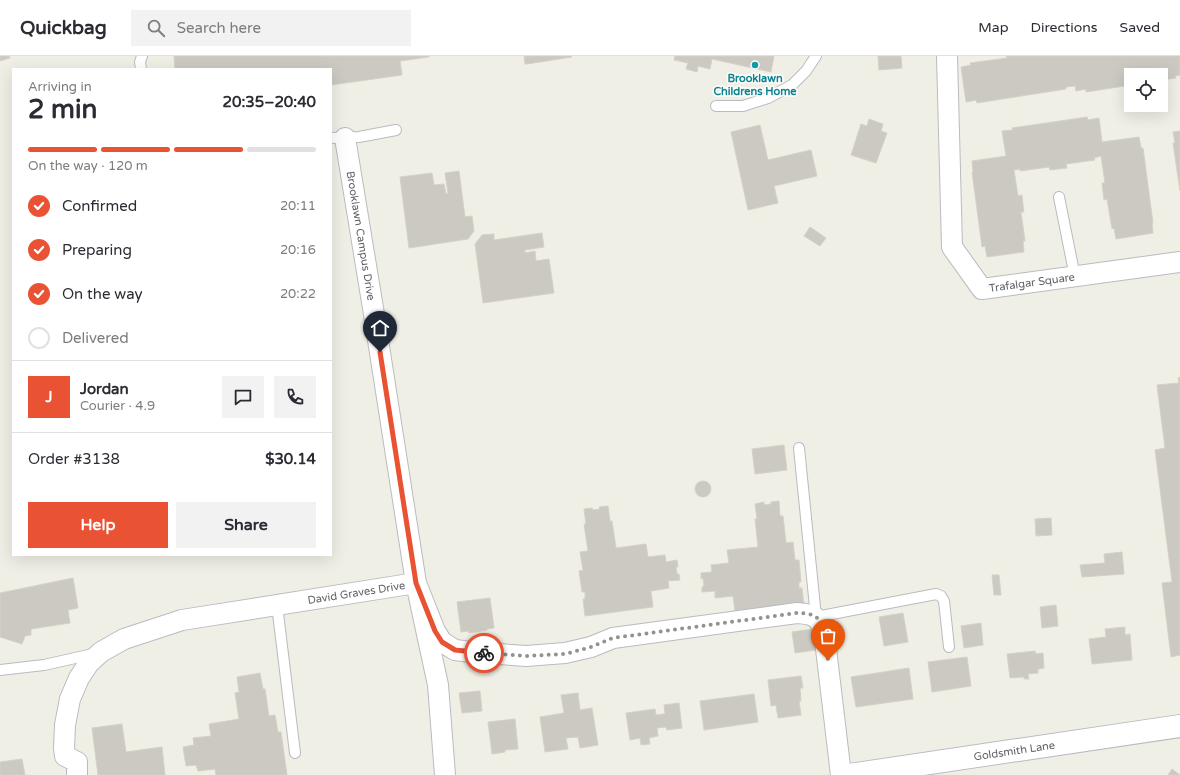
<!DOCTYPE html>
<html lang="en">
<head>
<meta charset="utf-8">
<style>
	:root { --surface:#fff; --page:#f2f2f3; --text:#2b2b33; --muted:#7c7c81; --line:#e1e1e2; --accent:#e95233 }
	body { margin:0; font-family:"Varela Round",sans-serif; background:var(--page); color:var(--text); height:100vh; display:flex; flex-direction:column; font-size:15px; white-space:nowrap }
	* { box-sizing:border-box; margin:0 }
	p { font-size:13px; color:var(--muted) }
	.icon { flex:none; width:22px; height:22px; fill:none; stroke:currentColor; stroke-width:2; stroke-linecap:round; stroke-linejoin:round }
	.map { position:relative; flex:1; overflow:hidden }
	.drawer { position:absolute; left:12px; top:12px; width:320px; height:488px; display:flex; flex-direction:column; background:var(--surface); border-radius:0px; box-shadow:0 4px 16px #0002 }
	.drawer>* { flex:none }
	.controls { position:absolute; left:1124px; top:12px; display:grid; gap:8px }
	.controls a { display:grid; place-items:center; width:44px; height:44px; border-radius:0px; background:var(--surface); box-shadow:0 4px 16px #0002; font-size:20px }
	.pin { position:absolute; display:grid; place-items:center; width:34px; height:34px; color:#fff; margin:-41px -17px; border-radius:50% 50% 50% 0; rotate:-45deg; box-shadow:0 0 4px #0007 }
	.pin .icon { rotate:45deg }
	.courier { position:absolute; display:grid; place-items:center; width:40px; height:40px; margin:-20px; border:3px solid #e95233; border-radius:50%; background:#fff; color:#222; box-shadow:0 1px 5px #0007 }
	.head em { font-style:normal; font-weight:700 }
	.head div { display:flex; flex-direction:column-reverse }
	.head { display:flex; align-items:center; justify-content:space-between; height:68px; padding:0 16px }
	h1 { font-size:26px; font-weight:700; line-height:30px }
	.bar { display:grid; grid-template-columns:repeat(4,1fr); gap:6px 4px; align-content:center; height:48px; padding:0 16px }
	.bar i { height:5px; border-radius:3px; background:var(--line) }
	.bar .selected { background:var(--accent) }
	.bar p { grid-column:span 4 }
	.line { display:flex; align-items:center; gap:10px; padding:0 16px; border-top:1px solid var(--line) }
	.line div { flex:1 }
	.round { display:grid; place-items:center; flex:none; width:42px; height:42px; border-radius:0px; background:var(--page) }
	ol { padding:0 16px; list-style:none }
	li { display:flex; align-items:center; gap:12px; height:44px }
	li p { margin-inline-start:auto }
	li .icon { padding:4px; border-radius:50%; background:var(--accent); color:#fff; stroke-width:4 }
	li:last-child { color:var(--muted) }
	li i { width:22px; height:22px; border:2px solid var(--line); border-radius:50% }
	.primary-button { display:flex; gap:8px; margin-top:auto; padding:8px 16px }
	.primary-button a { flex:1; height:46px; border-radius:0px; background:var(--accent); color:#fff; font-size:16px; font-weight:700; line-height:46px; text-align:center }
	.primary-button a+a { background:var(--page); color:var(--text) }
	header { display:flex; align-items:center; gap:24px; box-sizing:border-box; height:56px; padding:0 20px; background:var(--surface); border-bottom:1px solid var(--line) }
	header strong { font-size:19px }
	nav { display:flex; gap:22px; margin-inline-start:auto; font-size:14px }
	.search { width:280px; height:36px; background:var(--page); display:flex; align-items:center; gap:10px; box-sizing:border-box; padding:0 14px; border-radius:0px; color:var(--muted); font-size:15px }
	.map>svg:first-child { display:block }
	.building { fill:#ccc9c3; stroke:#d5d1c4 }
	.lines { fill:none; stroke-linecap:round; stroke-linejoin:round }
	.service-casing { stroke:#b9bbc0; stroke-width:12 }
	.minor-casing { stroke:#b9bbc0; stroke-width:22 }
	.tertiary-casing { stroke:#b9bbc0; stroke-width:24 }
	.service { stroke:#fff; stroke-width:10 }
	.minor { stroke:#fff; stroke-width:20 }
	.tertiary { stroke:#fff; stroke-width:22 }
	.done { stroke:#919393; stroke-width:4; stroke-dasharray:0 7.2 }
	.route { stroke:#e95233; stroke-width:5 }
	.culture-dot { fill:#0f9aa8; stroke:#fff; stroke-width:1.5 }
	.labels { text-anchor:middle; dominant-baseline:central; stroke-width:3; stroke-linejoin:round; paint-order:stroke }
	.culture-label { font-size:11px; font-weight:bold; fill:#0d838f; stroke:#fff }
	.street-label { font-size:11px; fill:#5e6167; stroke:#fff }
</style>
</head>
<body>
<header>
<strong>Quickbag</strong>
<div class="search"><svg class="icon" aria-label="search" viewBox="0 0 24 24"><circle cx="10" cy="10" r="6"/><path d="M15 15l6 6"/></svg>Search here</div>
<nav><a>Map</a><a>Directions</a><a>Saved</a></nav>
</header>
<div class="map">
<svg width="1180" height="719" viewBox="0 0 1180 719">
	<rect width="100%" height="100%" fill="#f0efe6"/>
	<g class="building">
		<path d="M 0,0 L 9,0 L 10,2 L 0,5 Z"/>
		<path d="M 174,0 L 429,0 L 429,1 L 400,5 L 402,19 L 331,29 L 331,13 L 175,13 Z"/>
		<path d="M 524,0 L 571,0 L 572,1 L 527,8 L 525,8 Z"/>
		<path d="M 675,0 L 774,0 L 771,16 L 712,3 L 710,13 L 698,10 L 697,16 L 686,13 L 688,7 L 674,4 Z"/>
		<path d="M 878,0 L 901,0 L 902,12 L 879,14 Z"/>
		<path d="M 1006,0 L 1180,0 L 1180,19 L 1175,20 L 1176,22 L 1161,24 L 1161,19 L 1131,19 L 1131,29 L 1086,36 L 1086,33 L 1076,35 L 1075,30 L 1066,31 L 1066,33 L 977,47 L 976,44 L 966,46 L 961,11 L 971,9 L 970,7 L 1007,2 Z"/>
		<path d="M 1087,61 L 1088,64 L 1099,62 L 1102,86 L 1139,81 L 1141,92 L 1143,92 L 1153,167 L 1152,167 L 1153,177 L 1116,183 L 1114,172 L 1112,173 L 1107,143 L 1104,144 L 1102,127 L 1105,127 L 1101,100 L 1094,102 L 1095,104 L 1066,108 L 1067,112 L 1058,113 L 1050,114 L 1049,111 L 1020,115 L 1020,113 L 1014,114 L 1018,140 L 1022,139 L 1023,149 L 1024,156 L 1021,156 L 1025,185 L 1023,185 L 1024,196 L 987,201 L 985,190 L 982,191 L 972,116 L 973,116 L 972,105 L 1006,100 L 1002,75 L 1013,74 L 1012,72 Z"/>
		<path d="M 869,63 L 883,68 L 881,75 L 887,77 L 876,107 L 851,99 L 861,68 L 867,70 Z"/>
		<path d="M 760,69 L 768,104 L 811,94 L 817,120 L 774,130 L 778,147 L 748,154 L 731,76 Z"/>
		<path d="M 1180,75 L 1180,135 L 1173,87 L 1175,87 L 1173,76 Z"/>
		<path d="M 459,115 L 465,161 L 472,160 L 474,175 L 468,183 L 409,192 L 400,121 L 432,117 L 434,129 L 444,128 L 446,138 L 448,137 L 445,117 Z"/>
		<path d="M 810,171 L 826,182 L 820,190 L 804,180 Z"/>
		<path d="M 542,177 L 544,191 L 525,194 L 525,197 L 535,195 L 536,205 L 549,203 L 554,237 L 483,247 L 475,188 L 482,179 L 494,178 L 494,184 Z"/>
		<path d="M 1180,321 L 1180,599 L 1171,601 L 1162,527 L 1172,526 L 1155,394 L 1165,392 L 1157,329 L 1179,327 L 1178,322 Z"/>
		<path d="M 784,389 L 787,414 L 755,418 L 752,393 Z"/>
		<circle cx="703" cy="433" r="8"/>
		<path d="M 779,445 L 780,460 L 783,460 L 786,487 L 793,486 L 795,504 L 799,504 L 801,526 L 799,526 L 799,532 L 802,532 L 804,551 L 764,552 L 735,555 L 733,540 L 715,542 L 715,535 L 702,536 L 702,531 L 704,530 L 703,522 L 701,523 L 701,517 L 712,516 L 711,509 L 729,507 L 727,494 L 758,491 L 755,463 L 757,463 L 755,448 L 764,446 L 764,449 L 771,448 L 771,446 Z"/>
		<path d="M 608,450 L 610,465 L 612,465 L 616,492 L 646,488 L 648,501 L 665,499 L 666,506 L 677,504 L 678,511 L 676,511 L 677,518 L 679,518 L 680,524 L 668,525 L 669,532 L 651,535 L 653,551 L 585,560 L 583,543 L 585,543 L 585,536 L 582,536 L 579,515 L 583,514 L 580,496 L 588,495 L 584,468 L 586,468 L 584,453 L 592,452 L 593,454 L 600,453 L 599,451 Z"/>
		<path d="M 1051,462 L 1052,479 L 1036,480 L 1035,463 Z"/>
		<path d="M 1122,496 L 1124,518 L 1082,521 L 1080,509 L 1105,507 L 1104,498 Z"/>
		<path d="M 992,519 L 999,519 L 1001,539 L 994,539 Z"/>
		<path d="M 73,522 L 78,552 L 68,554 L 70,567 L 31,573 L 31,579 L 25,580 L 22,588 L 0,581 L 0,537 Z"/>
		<path d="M 490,542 L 494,572 L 487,573 L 487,574 L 469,577 L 468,575 L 461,576 L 457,546 Z"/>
		<path d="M 1056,549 L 1058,570 L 1042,572 L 1040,551 Z"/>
		<path d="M 903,557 L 908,586 L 884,590 L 879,561 Z"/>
		<path d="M 981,567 L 983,589 L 964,592 L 961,570 Z"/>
		<path d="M 1125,571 L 1125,579 L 1130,578 L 1132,604 L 1092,608 L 1089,583 L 1106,581 L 1105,573 Z"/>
		<path d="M 813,573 L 816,594 L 795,597 L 792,576 Z"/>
		<path d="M 1035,595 L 1036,598 L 1043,597 L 1044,612 L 1038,613 L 1038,617 L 1028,618 L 1029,623 L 1024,623 L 1024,621 L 1010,622 L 1007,598 Z"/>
		<path d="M 967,601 L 971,630 L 932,636 L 928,606 Z"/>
		<path d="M 909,612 L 913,643 L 856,651 L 851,621 Z"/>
		<path d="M 260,617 L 263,633 L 265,633 L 269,660 L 275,659 L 278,676 L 281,676 L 287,719 L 216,719 L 215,713 L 198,715 L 196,709 L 186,710 L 183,691 L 194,689 L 193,682 L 211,680 L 209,668 L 239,663 L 235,637 L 239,636 L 237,621 Z"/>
		<path d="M 801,620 L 803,632 L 800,632 L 801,645 L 799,645 L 801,659 L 778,662 L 776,649 L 771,650 L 768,624 Z"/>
		<path d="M 480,635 L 482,655 L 462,657 L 459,637 Z"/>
		<path d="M 578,637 L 580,654 L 592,652 L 598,689 L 580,692 L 578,681 L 566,682 L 568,693 L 545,696 L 540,661 L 564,657 L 561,639 Z"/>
		<path d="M 754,638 L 758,666 L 704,674 L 700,645 Z"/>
		<path d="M 679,647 L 682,672 L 667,674 L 666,671 L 657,672 L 658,680 L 649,682 L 650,688 L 641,689 L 640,682 L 630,684 L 626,657 L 655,653 L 656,659 L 663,658 L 665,658 L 664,649 Z"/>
		<path d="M 515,663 L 518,693 L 505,694 L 505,696 L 492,698 L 488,666 Z"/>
		<path d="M 122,668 L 126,696 L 162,691 L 165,719 L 98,719 L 92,672 Z"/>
		<path d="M 22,703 L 25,719 L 0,719 L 0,706 Z"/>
		<path d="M 1172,713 L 1180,719 L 1168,719 Z"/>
	</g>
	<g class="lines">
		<defs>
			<g id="service">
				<path d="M 141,13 L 140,6 L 142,0"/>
				<path d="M 716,50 L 743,50 L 768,42 L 792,29 L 806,15 L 816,0"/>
				<path d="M 331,82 L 359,81 L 396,74"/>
				<path d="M 1059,141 L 1075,221"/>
				<path d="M 799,392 L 816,561 L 936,538 L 941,540 L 944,545 L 949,591"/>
				<path d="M 277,549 L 295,697"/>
				<path d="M 0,614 L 44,609 L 93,598"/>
			</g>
			<g id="minor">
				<path id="s1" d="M 947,0 L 952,191 L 982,233 L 1180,206"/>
				<path id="s2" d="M 345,82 L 373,252 L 416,527 L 438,629 L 445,719"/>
				<path id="s3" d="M 77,719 L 77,706 L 65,700 L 64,692 L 65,669 L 70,643 L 79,622 L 89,607 L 101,596 L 124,583 L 182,564 L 416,527 L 435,575 L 442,586 L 455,594 L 471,596 L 526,600 L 565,597 L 591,591 L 613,582 L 797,557 C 813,558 819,560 824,576 L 841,719"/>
			</g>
			<g id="tertiary">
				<path id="s4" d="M 849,719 L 1180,670"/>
			</g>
		</defs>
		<use href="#service" class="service-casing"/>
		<use href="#minor" class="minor-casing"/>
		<use href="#tertiary" class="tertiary-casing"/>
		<use href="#service" class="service"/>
		<use href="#minor" class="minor"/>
		<use href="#tertiary" class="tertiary"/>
	</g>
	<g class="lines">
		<path class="done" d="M 484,597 L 526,600 L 565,598 L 591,591 L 613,582 L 797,557 C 803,557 810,557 816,561 C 827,569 826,591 828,604"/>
		<path class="route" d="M 380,296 L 416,527 L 435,575 L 442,586 L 455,594 L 484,597"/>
	</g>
	<circle class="culture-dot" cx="755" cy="9" r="4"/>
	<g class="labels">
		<g class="culture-label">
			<text x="755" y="22">Brooklawn<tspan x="755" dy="13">Childrens Home</tspan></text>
		</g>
		<g class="street-label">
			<text stroke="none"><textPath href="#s2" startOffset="99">Brooklawn Campus Drive</textPath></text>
			<text stroke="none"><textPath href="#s1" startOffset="293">Trafalgar Square</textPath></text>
			<text stroke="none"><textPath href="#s3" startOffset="405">David Graves Drive</textPath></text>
			<text stroke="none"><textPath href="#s4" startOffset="167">Goldsmith Lane</textPath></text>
		</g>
	</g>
</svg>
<div class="controls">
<a><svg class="icon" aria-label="locate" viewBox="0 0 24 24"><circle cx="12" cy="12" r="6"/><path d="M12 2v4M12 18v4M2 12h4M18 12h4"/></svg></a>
</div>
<div class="pin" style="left:828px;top:604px;background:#ea580c"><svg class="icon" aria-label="bag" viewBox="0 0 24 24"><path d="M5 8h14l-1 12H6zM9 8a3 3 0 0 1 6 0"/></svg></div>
<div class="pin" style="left:380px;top:296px;background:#1f2937"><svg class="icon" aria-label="home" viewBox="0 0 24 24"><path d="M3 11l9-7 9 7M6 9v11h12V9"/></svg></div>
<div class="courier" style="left:484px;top:597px"><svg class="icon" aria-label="bike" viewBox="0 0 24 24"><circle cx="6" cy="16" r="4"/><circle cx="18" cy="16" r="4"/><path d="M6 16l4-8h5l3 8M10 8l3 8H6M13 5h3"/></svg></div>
<section class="drawer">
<div class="head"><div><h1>2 min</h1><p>Arriving in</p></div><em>20:35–20:40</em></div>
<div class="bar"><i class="selected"></i><i class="selected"></i><i class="selected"></i><i></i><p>On the way · 120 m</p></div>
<ol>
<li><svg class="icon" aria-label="check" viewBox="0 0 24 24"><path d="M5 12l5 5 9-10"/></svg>Confirmed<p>20:11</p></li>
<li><svg class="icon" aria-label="check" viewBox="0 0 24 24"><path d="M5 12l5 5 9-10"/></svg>Preparing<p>20:16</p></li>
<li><svg class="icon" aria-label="check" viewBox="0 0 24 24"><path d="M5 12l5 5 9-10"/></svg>On the way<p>20:22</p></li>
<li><i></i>Delivered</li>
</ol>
<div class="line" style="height:72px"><b class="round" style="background:var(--accent);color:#fff">J</b><div><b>Jordan</b><p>Courier · 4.9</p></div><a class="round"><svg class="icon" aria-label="chat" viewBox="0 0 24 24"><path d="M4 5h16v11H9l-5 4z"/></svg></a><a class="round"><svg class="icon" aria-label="phone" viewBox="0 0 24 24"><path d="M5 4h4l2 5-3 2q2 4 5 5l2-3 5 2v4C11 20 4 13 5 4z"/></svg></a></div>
<div class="line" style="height:52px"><div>Order #3138</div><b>$30.14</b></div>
<div class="primary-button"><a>Help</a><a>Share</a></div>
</section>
</div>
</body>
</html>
